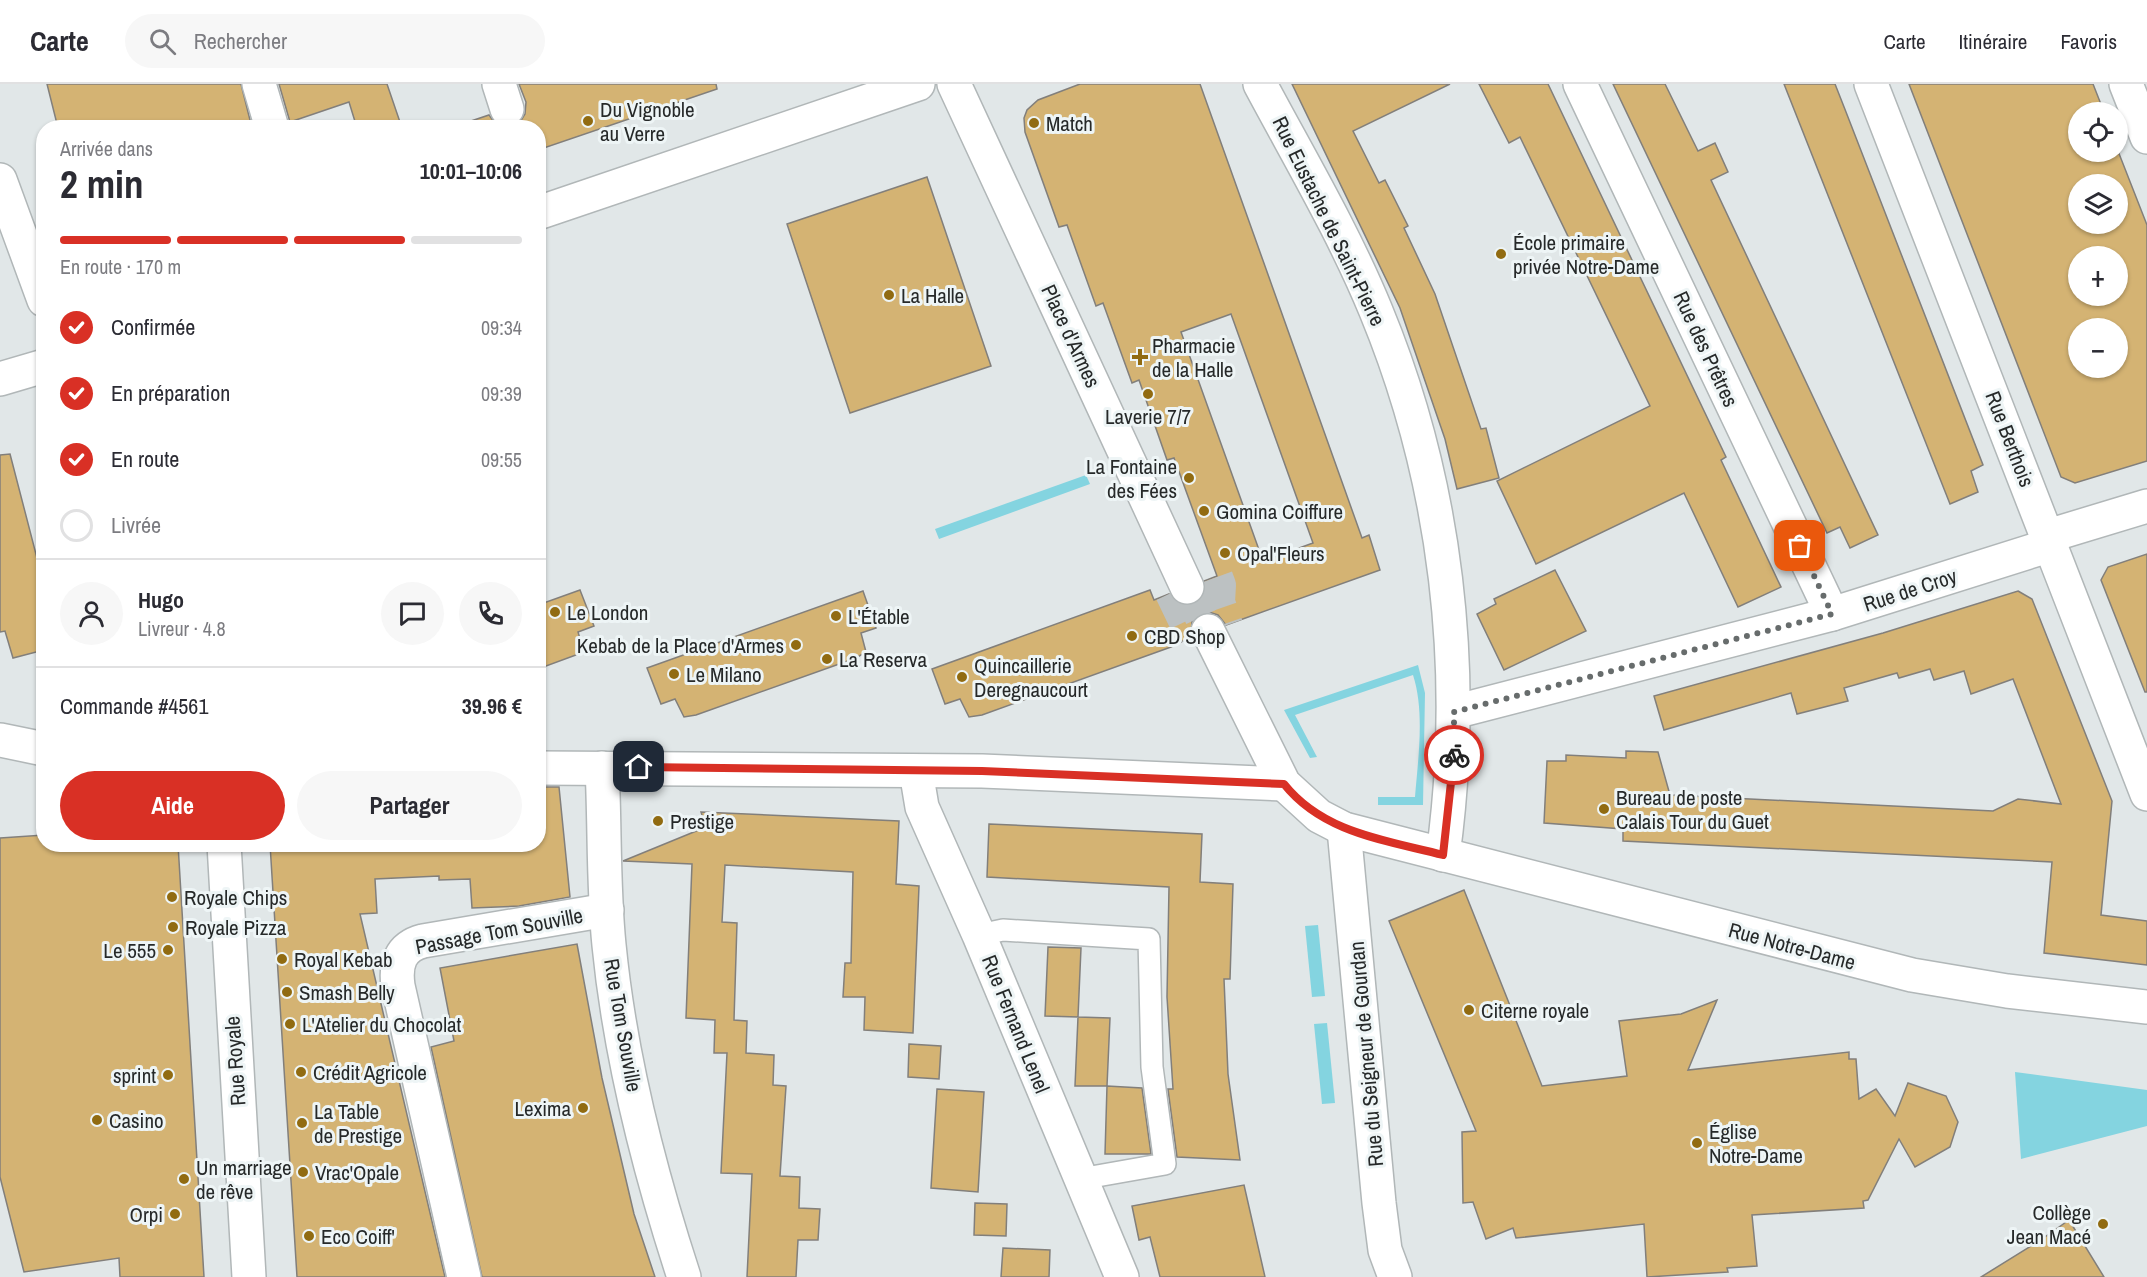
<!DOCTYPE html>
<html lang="fr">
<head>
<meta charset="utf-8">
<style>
	:root { --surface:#fff; --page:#f7f7f7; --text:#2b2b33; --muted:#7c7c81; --line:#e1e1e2; --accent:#d93025 }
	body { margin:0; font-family:"Archivo Narrow",sans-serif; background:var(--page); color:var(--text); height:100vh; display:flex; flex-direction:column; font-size:22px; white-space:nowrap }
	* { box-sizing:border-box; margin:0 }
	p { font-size:20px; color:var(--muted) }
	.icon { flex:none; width:33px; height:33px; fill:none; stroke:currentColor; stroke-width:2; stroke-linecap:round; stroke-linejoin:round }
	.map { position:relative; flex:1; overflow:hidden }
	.sheet { position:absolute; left:36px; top:36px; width:510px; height:732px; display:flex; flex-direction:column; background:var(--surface); border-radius:24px; box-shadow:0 2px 4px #0004 }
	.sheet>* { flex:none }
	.fabs { position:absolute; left:2068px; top:18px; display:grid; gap:12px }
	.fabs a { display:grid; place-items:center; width:60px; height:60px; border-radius:50%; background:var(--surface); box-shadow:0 2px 4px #0004; font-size:30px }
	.pin { position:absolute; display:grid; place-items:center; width:51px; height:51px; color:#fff; margin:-26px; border-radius:12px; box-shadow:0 3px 9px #0006 }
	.courier { position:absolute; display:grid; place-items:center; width:60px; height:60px; margin:-30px; border:4px solid #d93025; border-radius:50%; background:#fff; color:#222; box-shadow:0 2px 8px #0007 }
	.overview em { font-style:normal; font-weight:700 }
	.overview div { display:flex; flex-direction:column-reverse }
	.overview { display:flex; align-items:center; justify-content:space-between; height:102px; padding:0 24px }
	h1 { font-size:39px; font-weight:700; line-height:45px }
	.bar { display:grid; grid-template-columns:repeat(4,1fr); gap:9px 6px; align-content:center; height:72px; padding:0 24px }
	.bar i { height:8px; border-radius:4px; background:var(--line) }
	.bar .on { background:var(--accent) }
	.bar p { grid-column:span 4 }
	.line { display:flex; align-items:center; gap:15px; padding:0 24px; border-top:2px solid var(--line) }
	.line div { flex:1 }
	.round { display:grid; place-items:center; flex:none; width:63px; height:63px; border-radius:32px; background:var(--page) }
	ol { padding:0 24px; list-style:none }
	li { display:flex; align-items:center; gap:18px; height:66px }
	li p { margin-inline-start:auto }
	li .icon { padding:6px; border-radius:50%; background:var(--accent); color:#fff; stroke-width:4 }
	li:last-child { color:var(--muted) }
	li i { width:33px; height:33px; border:3px solid var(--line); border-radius:50% }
	.primary-button { display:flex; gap:12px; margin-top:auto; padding:12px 24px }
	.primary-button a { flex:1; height:69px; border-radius:36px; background:var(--accent); color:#fff; font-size:24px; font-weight:700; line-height:69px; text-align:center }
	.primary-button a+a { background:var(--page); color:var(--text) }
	header { display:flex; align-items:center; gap:36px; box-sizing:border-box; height:84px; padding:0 30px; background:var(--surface); border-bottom:2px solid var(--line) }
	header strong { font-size:28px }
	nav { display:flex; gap:33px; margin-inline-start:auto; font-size:21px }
	.search { width:420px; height:54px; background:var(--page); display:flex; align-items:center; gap:15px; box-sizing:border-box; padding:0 21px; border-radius:33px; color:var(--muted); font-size:22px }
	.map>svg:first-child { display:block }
	.green { fill:#84d4e0 }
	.building { fill:#d4b373; stroke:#827f7b; stroke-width:1.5; fill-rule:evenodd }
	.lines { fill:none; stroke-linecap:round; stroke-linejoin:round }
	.pedestrian-tunnel { stroke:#bcc1c2; stroke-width:32; stroke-dasharray:32 16; stroke-linecap:butt }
	.minor-tunnel { stroke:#bcc1c2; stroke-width:33; stroke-dasharray:33 16; stroke-linecap:butt }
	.service-casing { stroke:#b1b7b8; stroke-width:24 }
	.minor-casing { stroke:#b1b7b8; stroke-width:36 }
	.tertiary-casing { stroke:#b1b7b8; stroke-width:36 }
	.service { stroke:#fff; stroke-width:21 }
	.minor { stroke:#fff; stroke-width:33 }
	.tertiary { stroke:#fff; stroke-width:33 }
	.done { stroke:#676c6c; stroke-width:6; stroke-dasharray:0 10.8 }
	.route { stroke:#d93025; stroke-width:8 }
	.poi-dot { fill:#916b11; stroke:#eef5f6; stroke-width:2 }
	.labels { text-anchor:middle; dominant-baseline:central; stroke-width:6; stroke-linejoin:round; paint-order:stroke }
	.poi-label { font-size:21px; fill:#262929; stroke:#eef5f6; text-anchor:start }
	.street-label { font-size:21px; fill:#262929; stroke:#eef5f6 }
</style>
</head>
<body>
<header>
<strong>Carte</strong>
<div class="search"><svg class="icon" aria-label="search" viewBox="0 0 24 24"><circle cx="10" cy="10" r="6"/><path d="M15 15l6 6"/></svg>Rechercher</div>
<nav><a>Carte</a><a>Itinéraire</a><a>Favoris</a></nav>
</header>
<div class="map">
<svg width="2147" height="1193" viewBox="0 0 2147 1193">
	<rect width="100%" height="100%" fill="#e1e7e8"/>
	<g class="green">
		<path d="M 1086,391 L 1090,400 L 939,455 L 935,445 Z"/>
		<path d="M 1418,581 L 1425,609 L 1423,721 L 1378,721 L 1378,713 L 1415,713 C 1418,675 1425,628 1413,591 L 1295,631 L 1317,673 L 1310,674 L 1284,626 Z"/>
		<path d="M 1318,841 L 1325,912 L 1312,913 L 1305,842 Z"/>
		<path d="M 1327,939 L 1335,1019 L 1322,1020 L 1314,940 Z"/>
		<path d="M 2015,988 L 2147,1006 L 2147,1042 L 2021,1075 Z"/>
	</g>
	<g class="building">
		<path d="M 47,0 L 241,0 L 252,44 L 58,44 Z"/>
		<path d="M 279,0 L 387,0 L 402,44 L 357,44 L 349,18 L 290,38 Z"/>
		<path d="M 519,0 L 716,0 L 717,5 L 538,66 L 538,44 L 466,44 L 465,39 L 489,31 L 494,38 L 502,43 L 512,43 L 520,38 L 525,30 L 526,18 Z"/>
		<path d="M 1080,0 L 1200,0 L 1362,454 L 1369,451 L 1380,486 L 1226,541 L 1218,531 L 1209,528 L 1200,530 L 1192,537 L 1191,553 L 1171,563 L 982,631 L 969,633 L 960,615 L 945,620 L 932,585 L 1150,506 L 1154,516 L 1169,510 L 1177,519 L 1186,522 L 1194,520 L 1203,513 L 1204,497 L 1217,492 L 1174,374 L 1167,376 L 1139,296 L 1132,299 L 1103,219 L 1096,222 L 1067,141 L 1059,143 L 1025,48 L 1024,34 L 1027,26 L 1038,16 ZM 1231,230 L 1313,459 L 1263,477 L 1181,248 Z"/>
		<path d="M 1292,0 L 1450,0 L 1353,47 L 1379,99 L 1385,96 L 1408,142 L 1404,144 L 1435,210 L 1481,345 L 1486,344 L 1499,394 L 1457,405 L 1445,355 L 1400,224 Z"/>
		<path d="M 1479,0 L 1548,0 L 1726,373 L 1721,376 L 1781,503 L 1738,523 L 1684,409 L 1536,480 L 1497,397 L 1650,322 L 1520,53 L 1509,59 Z"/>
		<path d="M 1613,0 L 1665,0 L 1698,67 L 1715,59 L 1728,88 L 1711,96 L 1878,451 L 1850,464 L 1840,443 L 1827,449 Z"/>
		<path d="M 1784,0 L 1835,0 L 1846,28 L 1983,381 L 1971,387 L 1978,408 L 1950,420 Z"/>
		<path d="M 1909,0 L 2093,0 L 2104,28 L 2079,28 L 2079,68 L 2118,67 L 2147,141 L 2147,377 L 2075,399 L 2061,393 ZM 2079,100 L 2118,100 L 2118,140 L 2079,140 ZM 2079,172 L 2118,172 L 2118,212 L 2079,212 ZM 2079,244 L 2118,244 L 2118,284 L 2079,284 Z"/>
		<path d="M 927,93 L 991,282 L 850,329 L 787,140 Z"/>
		<path d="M 10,370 L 44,501 L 44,566 L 13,574 L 5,547 L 0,548 L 0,371 Z"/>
		<path d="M 2147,470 L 2147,608 L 2145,608 L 2101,496 L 2108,483 Z"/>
		<path d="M 1555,486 L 1586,547 L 1504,586 L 1477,530 L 1496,520 L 1494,515 Z"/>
		<path d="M 580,506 L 594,542 L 578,548 L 584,568 L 538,585 L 538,521 Z"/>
		<path d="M 863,507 L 876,544 L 861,549 L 866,568 L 856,574 L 696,631 L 684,633 L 675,615 L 661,620 L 647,584 Z"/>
		<path d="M 2018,507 L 2032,515 L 2112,717 L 2101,831 L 2147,837 L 2147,881 L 2044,869 L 2052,778 L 1623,757 L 1623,745 L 1544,739 L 1547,677 L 1566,677 L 1566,671 L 1626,674 L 1626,667 L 1658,668 L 1670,711 L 1993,727 L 2018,715 L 2061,720 L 2013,595 L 1971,610 L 1964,587 L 1934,596 L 1930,585 L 1899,594 L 1897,589 L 1844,604 L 1848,617 L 1797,630 L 1791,609 L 1664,646 L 1654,612 L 1883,549 Z"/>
		<path d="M 538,703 L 559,703 L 570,813 L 519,822 L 472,824 L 470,795 L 439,796 L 439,792 L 375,795 L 377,829 L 360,830 L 445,1193 L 297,1193 L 270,760 L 538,760 Z"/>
		<path d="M 701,728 L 899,737 L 896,800 L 919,802 L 913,949 L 864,946 L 865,913 L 843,913 L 845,879 L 851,879 L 853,788 L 725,781 L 722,838 L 737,839 L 734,936 L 747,937 L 746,969 L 774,971 L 773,1001 L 786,1002 L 780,1092 L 800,1093 L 799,1124 L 820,1125 L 818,1156 L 798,1156 L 796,1193 L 747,1193 L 752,1090 L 721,1089 L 727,969 L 714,969 L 715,936 L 686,934 L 692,780 L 623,777 L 706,743 Z"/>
		<path d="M 989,740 L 1202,750 L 1200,798 L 1233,800 L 1230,895 L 1224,895 L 1228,990 L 1240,1076 L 1177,1073 L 1168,1005 L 1173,1005 L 1167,913 L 1169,803 L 987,793 Z"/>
		<path d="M 44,751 L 44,760 L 178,760 L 204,1193 L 120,1193 L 119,1174 L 24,1188 L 0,1093 L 0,754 Z"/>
		<path d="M 1464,806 L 1542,1002 L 1627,992 L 1619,937 L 1681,930 L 1717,916 L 1688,986 L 1849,968 L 1849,975 L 1856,975 L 1859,1015 L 1876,1005 L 1895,1032 L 1908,999 L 1946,1012 L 1958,1038 L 1950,1063 L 1915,1083 L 1899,1055 L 1868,1116 L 1863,1117 L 1864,1124 L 1752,1131 L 1757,1182 L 1727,1184 L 1728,1188 L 1647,1193 L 1644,1140 L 1516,1154 L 1513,1144 L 1486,1155 L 1473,1118 L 1463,1119 L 1462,1048 L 1476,1047 L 1389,837 Z"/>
		<path d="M 577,860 L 602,994 L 634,1130 L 655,1193 L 482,1193 L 431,963 L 454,957 L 440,884 Z"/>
		<path d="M 1048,863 L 1081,864 L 1078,933 L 1110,934 L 1107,1002 L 1075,1002 L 1078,933 L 1045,932 Z"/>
		<path d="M 909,960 L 941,962 L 939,995 L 908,993 Z"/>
		<path d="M 1107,1002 L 1142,1004 L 1151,1070 L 1105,1070 Z"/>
		<path d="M 937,1005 L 984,1008 L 978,1108 L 931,1104 Z"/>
		<path d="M 1244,1101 L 1265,1193 L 1160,1193 L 1150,1153 L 1139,1156 L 1132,1122 Z"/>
		<path d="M 975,1119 L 1007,1120 L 1006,1152 L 974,1151 Z"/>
		<path d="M 2069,1136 L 2104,1193 L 1981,1193 L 2039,1157 Z"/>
		<path d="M 1003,1164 L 1050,1166 L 1049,1193 L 1001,1193 Z"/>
	</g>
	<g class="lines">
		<g class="pedestrian-tunnel">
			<path d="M 1217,493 L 1220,501 L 1219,518 L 1227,541"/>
			<path d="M 1171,509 L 1192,553"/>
		</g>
		<path class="minor-tunnel" d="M 1187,503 L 1208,547"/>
		<defs>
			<path id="service" d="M 979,851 L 1003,846 L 1149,855 L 1152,983 L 1165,1080 L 1080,1095"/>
			<g id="minor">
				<path d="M 259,0 L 272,44"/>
				<path d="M 499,0 L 507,25"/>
				<path d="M 954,0 L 1187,503"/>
				<path d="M 1260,0 C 1300,75 1344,149 1376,227 C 1447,399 1468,588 1443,771"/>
				<path d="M 1580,0 L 1832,530"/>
				<path d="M 1871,0 L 2147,710"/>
				<path d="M 2126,0 L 2147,53"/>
				<path d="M 538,129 L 918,0"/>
				<path d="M 0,295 L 44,282"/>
				<path d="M 2048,452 L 2147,422"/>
				<path d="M 1208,547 L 1284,700 L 1319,732 L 1344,745 L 1912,891 L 2007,907 L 2147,923"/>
				<path d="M 1454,628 L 1832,530 L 2051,461"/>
				<path d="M 0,656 L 44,665"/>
				<path d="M 538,684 L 982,687 L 1284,700"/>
				<path d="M 602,684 C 605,743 603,802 609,861 C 620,973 649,1086 684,1193"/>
				<path d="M 916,687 L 922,723 L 979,851 L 1122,1193"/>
				<path d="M 1344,745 L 1379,1119 L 1385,1166 L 1395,1193"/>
				<path d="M 464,1193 L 398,902 C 395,880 400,863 423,857 L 607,826"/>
			</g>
			<g id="tertiary">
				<path d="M 0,96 L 44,216"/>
				<path d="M 224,760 L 249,1193"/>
			</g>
		</defs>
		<use href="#service" class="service-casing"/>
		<use href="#minor" class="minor-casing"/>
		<use href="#tertiary" class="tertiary-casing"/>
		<use href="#service" class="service"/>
		<use href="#minor" class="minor"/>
		<use href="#tertiary" class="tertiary"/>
	</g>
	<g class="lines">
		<path class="done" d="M 1454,671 L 1454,628 L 1832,530 L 1800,462"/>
		<path class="route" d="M 639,683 L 982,687 L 1284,700 C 1323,749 1385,756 1443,771 L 1454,671"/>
	</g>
	<g class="poi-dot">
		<circle cx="588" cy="37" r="6"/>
		<circle cx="1034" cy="39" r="6"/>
		<circle cx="1501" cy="170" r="6"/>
		<circle cx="889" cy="211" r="6"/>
		<path d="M1137 264h6v6h6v6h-6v6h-6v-6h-6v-6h6z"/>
		<circle cx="1148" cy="310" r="6"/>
		<circle cx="1189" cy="394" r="6"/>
		<circle cx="1204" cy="427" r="6"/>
		<circle cx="1225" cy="469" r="6"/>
		<circle cx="555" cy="528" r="6"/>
		<circle cx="836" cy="532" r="6"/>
		<circle cx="1132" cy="552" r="6"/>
		<circle cx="796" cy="561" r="6"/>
		<circle cx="827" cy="575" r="6"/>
		<circle cx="674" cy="590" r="6"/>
		<circle cx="962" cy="593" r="6"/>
		<circle cx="1604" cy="725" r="6"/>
		<circle cx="658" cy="737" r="6"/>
		<circle cx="172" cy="813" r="6"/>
		<circle cx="173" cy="843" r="6"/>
		<circle cx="168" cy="866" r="6"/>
		<circle cx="282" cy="875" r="6"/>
		<circle cx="287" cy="908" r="6"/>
		<circle cx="1469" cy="926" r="6"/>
		<circle cx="290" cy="940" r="6"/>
		<circle cx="301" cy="988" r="6"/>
		<circle cx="168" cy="991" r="6"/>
		<circle cx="583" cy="1024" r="6"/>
		<circle cx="97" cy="1036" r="6"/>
		<circle cx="302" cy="1039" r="6"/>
		<circle cx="1697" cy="1059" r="6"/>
		<circle cx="303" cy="1088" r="6"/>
		<circle cx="184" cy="1095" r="6"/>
		<circle cx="175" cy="1130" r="6"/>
		<circle cx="2103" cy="1140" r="6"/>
		<circle cx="309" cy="1152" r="6"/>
	</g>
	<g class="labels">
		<g class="poi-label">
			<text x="600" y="25">Du Vignoble<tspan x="600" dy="24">au Verre</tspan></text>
			<text x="1046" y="39">Match</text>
			<text x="1513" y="158">École primaire<tspan x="1513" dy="24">privée Notre-Dame</tspan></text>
			<text x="901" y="211">La Halle</text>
			<text x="1152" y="261">Pharmacie<tspan x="1152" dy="24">de la Halle</tspan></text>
			<text x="1148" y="332" text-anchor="middle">Laverie 7/7</text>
			<text x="1177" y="382" text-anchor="end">La Fontaine<tspan x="1177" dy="24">des Fées</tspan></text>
			<text x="1216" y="427">Gomina Coiffure</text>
			<text x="1237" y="469">Opal'Fleurs</text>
			<text x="567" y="528">Le London</text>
			<text x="848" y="532">L'Étable</text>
			<text x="1144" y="552">CBD Shop</text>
			<text x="784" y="561" text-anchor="end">Kebab de la Place d'Armes</text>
			<text x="839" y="575">La Reserva</text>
			<text x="974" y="581">Quincaillerie<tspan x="974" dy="24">Deregnaucourt</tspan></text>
			<text x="686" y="590">Le Milano</text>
			<text x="1616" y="713">Bureau de poste<tspan x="1616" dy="24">Calais Tour du Guet</tspan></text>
			<text x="670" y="737">Prestige</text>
			<text x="184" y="813">Royale Chips</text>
			<text x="185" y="843">Royale Pizza</text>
			<text x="156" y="866" text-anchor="end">Le 555</text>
			<text x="294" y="875">Royal Kebab</text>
			<text x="299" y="908">Smash Belly</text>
			<text x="1481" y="926">Citerne royale</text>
			<text x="302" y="940">L'Atelier du Chocolat</text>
			<text x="313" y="988">Crédit Agricole</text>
			<text x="156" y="991" text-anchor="end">sprint</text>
			<text x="571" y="1024" text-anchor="end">Lexima</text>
			<text x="314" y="1027">La Table<tspan x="314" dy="24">de Prestige</tspan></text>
			<text x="109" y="1036">Casino</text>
			<text x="1709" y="1047">Église<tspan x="1709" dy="24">Notre-Dame</tspan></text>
			<text x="196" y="1083">Un marriage<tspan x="196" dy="24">de rêve</tspan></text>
			<text x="315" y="1088">Vrac'Opale</text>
			<text x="2091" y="1128" text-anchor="end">Collège<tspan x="2091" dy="24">Jean Macé</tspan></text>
			<text x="163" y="1130" text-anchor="end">Orpi</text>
			<text x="321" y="1152">Eco Coiff'</text>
		</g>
		<g class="street-label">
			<text transform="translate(1329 137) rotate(64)">Rue Eustache de Saint-Pierre</text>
			<text transform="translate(1071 252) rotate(65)">Place d'Armes</text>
			<text transform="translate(1706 265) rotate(65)">Rue des Prêtres</text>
			<text transform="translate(2010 355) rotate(69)">Rue Berthois</text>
			<text transform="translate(1910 506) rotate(-18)">Rue de Croy</text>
			<text transform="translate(499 847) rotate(-11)">Passage Tom Souville</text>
			<text transform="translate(1792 862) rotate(15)">Rue Notre-Dame</text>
			<text transform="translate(1016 940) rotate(68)">Rue Fernand Lenel</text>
			<text transform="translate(623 941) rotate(80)">Rue Tom Souville</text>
			<text transform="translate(1366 970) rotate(-95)">Rue du Seigneur de Gourdan</text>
			<text transform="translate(235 977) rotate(-94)">Rue Royale</text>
		</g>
	</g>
</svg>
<div class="fabs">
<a><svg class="icon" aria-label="locate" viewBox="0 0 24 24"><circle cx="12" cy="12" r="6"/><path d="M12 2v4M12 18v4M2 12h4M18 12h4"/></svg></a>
<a><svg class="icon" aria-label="layers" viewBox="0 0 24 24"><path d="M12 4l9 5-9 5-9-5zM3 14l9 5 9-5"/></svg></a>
<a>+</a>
<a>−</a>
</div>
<div class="pin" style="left:1800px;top:462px;background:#ea580c"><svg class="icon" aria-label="bag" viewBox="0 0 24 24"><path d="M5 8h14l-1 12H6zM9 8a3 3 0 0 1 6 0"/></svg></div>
<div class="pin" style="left:639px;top:683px;background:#1f2937"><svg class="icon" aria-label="home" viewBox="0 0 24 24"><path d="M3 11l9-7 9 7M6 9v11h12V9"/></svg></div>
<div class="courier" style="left:1454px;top:671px"><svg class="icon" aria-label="bike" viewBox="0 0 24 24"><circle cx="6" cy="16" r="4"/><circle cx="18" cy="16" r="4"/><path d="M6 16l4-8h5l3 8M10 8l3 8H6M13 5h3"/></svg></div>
<section class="sheet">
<div class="overview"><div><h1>2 min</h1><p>Arrivée dans</p></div><em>10:01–10:06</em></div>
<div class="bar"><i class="on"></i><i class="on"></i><i class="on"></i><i></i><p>En route · 170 m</p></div>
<ol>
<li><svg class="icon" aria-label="check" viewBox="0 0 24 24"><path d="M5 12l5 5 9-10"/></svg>Confirmée<p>09:34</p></li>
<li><svg class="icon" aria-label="check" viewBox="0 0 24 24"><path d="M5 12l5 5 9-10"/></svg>En préparation<p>09:39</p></li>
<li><svg class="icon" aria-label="check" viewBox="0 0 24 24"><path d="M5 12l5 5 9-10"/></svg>En route<p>09:55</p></li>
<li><i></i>Livrée</li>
</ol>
<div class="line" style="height:108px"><a class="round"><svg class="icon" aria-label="person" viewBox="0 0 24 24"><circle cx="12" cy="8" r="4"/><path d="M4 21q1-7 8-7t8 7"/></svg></a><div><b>Hugo</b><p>Livreur · 4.8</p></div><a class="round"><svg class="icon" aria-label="chat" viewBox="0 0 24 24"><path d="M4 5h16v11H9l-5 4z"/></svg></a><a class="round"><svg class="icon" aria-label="phone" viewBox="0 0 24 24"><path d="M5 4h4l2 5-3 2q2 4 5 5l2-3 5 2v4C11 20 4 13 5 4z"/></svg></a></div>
<div class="line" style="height:78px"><div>Commande #4561</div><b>39.96 €</b></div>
<div class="primary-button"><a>Aide</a><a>Partager</a></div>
</section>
</div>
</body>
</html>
